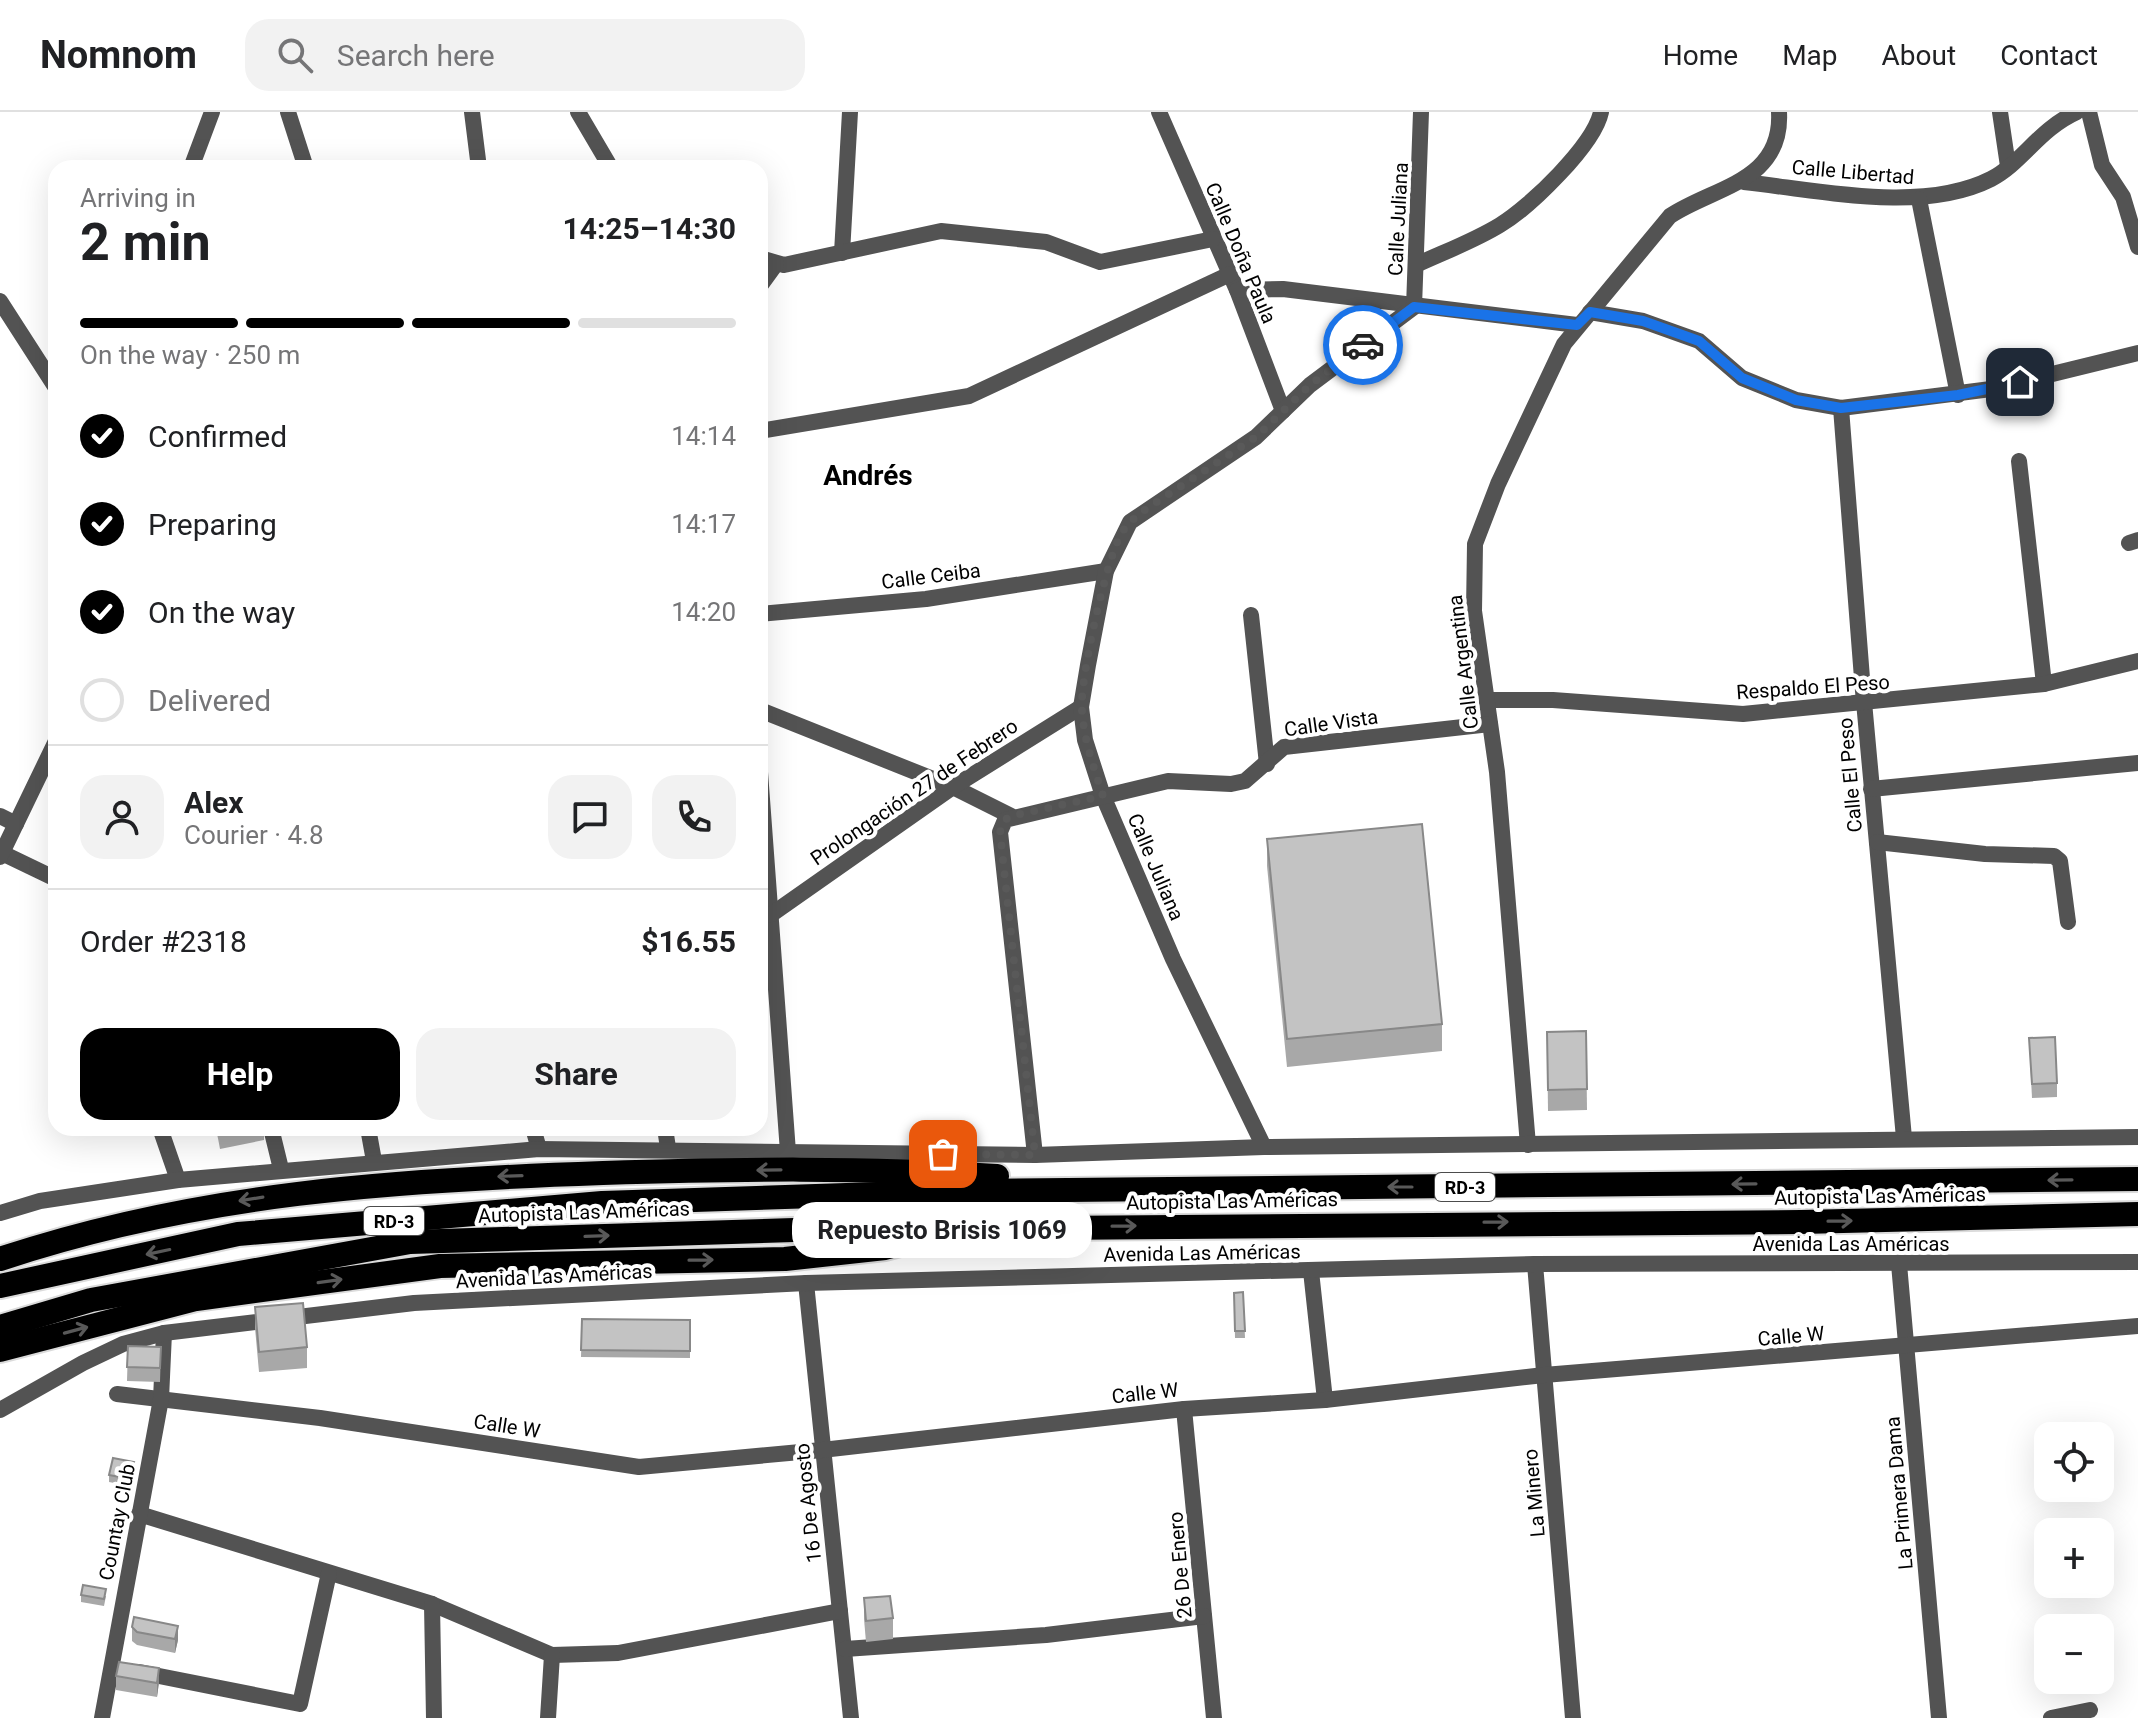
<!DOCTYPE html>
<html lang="en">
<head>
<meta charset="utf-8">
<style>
	:root { --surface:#fff; --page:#f2f2f2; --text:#202124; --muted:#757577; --line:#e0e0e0; --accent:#000 }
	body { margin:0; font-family:Roboto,sans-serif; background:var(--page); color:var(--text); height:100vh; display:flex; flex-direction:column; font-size:30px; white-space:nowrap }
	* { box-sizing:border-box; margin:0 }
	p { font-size:26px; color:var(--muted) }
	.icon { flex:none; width:44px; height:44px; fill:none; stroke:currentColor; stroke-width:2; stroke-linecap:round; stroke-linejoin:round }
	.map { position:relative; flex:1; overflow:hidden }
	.side { position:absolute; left:48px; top:48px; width:720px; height:976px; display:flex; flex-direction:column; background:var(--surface); border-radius:24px; box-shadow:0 8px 32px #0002 }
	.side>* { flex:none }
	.buttons { position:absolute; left:2034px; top:1310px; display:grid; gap:16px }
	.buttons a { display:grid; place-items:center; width:80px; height:80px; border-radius:16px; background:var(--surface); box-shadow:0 8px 32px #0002; font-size:40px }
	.pin { position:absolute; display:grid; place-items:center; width:68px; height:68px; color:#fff; margin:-34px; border-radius:16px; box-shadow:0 4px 12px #0006 }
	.courier { position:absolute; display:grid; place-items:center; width:80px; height:80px; margin:-40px; border:6px solid #1a73e8; border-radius:50%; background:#fff; color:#222; box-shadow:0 2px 10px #0007 }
	.bubble { position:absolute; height:56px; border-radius:24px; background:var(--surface); box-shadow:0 8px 32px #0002; font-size:26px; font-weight:700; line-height:56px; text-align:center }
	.summary em { font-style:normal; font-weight:700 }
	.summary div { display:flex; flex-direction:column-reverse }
	.summary { display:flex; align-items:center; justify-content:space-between; height:136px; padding:0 32px }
	h1 { font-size:52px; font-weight:700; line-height:60px }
	.bar { display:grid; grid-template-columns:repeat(4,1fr); gap:12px 8px; align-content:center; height:96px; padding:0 32px }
	.bar i { height:10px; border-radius:6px; background:var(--line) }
	.bar .active { background:var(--accent) }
	.bar p { grid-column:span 4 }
	.line { display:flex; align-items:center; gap:20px; padding:0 32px; border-top:2px solid var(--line) }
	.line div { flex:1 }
	.round { display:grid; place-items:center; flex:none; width:84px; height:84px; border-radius:24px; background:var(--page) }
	ol { padding:0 32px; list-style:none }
	li { display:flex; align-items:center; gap:24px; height:88px }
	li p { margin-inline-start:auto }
	li .icon { padding:8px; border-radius:50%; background:var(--accent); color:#fff; stroke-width:4 }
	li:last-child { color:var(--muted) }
	li i { width:44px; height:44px; border:4px solid var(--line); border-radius:50% }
	.primary-button { display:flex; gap:16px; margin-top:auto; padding:16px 32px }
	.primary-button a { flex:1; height:92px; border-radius:24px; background:var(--accent); color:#fff; font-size:32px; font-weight:700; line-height:92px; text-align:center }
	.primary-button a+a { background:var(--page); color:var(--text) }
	header { display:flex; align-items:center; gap:48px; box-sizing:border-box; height:112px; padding:0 40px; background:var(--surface); border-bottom:2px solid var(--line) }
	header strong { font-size:38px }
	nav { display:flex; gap:44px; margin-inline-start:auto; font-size:28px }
	.search { width:560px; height:72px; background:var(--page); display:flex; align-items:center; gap:20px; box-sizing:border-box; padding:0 28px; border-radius:24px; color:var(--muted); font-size:30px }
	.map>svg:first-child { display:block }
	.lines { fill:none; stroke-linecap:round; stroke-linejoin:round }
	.motorway-casing { stroke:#dbdbdb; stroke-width:28 }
	.minor { stroke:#535353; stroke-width:16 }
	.tertiary { stroke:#535353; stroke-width:16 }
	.motorway { stroke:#000; stroke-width:24 }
	.wall { fill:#a8a8a8 }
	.shaded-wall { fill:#888 }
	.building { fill:#c3c3c3; stroke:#888; stroke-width:2 }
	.oneway { stroke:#595959 }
	.done { stroke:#595959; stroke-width:8; stroke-dasharray:0 14.4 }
	.route { stroke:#1a73e8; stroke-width:10 }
	.labels { text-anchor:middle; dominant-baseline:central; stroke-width:8; stroke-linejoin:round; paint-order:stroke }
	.shield { fill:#fff; stroke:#4c4c4c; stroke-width:2 }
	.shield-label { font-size:18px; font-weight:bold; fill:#000 }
	.street-label { font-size:20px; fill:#000; stroke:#fff }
	.district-label { font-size:28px; font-weight:bold; fill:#000; stroke:#fff }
</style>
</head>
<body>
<header>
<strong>Nomnom</strong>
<div class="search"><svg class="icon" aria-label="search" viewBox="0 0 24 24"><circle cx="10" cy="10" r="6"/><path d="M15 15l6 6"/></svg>Search here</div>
<nav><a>Home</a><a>Map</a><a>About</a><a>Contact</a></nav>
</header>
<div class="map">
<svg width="2138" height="1606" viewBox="0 0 2138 1606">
	<rect width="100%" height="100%" fill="#fff"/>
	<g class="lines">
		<defs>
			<g id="motorway">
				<path d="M 0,1147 C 198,1081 396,1068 603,1061 C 734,1057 866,1055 997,1064"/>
				<path d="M 0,1174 L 238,1122 L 602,1091 L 969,1079 L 2138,1067"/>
				<path d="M 0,1215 L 91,1188 L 410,1130 L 794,1118 L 1801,1110 L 2138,1102"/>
				<path d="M 0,1238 L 196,1187 L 440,1154 L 785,1147 L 885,1136 L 927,1125"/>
			</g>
		</defs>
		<use href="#motorway" class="motorway-casing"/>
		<g class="minor">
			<path d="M 288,0 L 306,56"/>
			<path d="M 472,0 L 479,56"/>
			<path d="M 578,0 L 611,56"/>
			<path d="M 1159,0 L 1237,178 L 1283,299"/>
			<path d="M 2000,0 L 2008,54"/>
			<path d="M 2089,0 L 2102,53 L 2123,85 L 2138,135"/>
			<path d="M 191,56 L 212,0"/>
			<path d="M 1744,70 C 1818,78 1922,102 1991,67 C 2022,51 2039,17 2077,0"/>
			<path d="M 1919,87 L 1958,283"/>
			<path d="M 842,141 L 850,0"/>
			<path d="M 760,146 L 784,153 L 941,119 L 1046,130 L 1100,150 L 1213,127"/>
			<path d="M 1416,153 C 1444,140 1474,129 1500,113 C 1530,95 1594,33 1601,0"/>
			<path d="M 760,174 L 776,152"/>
			<path d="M 1237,178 L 1283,177 L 1577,213"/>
			<path d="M 1590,200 L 1643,209 L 1699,229 L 1742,266 L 1796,288 L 1841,296 L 1991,277 L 2138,241"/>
			<path d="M 1841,296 L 1863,579 L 1904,1026"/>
			<path d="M 760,319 L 969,284 L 1230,162"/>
			<path d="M 2019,349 L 2044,572"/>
			<path d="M 2129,431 L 2138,428"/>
			<path d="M 760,502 L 926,487 L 1106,459"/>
			<path d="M 1251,503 L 1267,652"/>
			<path d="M 1487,588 L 1553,588 L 1743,602 L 2044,572 L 2138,549"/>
			<path d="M 760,598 L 953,675 L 1011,704"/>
			<path d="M 760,660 L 788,1040"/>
			<path d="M 1871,677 L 2138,651"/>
			<path d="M 0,704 L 16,712"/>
			<path d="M 1877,730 L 1985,742 L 2054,744 L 2060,749 L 2068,810"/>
			<path d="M 2,741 L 56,767"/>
			<path d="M 760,803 L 772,802 L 953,675 L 1081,595"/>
			<path d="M 160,1016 L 178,1068"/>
			<path d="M 271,1016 L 281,1057"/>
			<path d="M 368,1016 L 374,1049"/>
			<path d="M 533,1016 L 539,1037"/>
			<path d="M 665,1016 L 668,1036"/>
			<path d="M 1528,1033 L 1497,660 L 1474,499 L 1475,432 L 1498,372 L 1564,232 L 1670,104 C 1713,75 1783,70 1779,0"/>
			<path d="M 1264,1035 L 1173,847 L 1103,684 L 1085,628 L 1081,595 L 1088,553 L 1106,459 L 1130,410 L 1256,325 L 1310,273 L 1414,195 L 1421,0"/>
			<path d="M 1035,1043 L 1000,720 L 1005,708 L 1168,669 L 1231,672 L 1245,669 L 1284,635 L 1490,612"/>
			<path d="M 1535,1152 L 1573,1606"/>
			<path d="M 1899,1152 L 1939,1606"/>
			<path d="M 1311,1159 L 1325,1288"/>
			<path d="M 806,1171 L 851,1606"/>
			<path d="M 117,1282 L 320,1306 L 639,1355 L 822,1338 L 1184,1297 L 1325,1288 L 1544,1263 L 2138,1214"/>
			<path d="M 1184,1297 L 1214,1606"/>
			<path d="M 139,1402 L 432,1492 L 552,1543 L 618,1541 L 840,1499"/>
			<path d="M 432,1492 L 434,1606"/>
			<path d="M 845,1537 L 1046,1523 L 1204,1504"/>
			<path d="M 139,1560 L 300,1592 L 329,1461"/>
			<path d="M 102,1606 L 161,1287 L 164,1221"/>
			<path d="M 548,1606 L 552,1543"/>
			<path d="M 2051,1606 L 2090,1598"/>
		</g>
		<g class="tertiary">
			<path d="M 0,189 L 56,276"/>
			<path d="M 0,745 L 56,629"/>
			<path d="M 0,1101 L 40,1089 L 178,1068 L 539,1037 L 1035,1043 L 1264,1035 L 2138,1025"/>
			<path d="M 0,1298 L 83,1251 L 123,1232 L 164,1221 L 414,1191 L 806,1171 L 1535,1152 L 2138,1150"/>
		</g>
		<use href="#motorway" class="motorway"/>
	</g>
	<g class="wall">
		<path d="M 1267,727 L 1442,912 L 1442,939 L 1287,955 L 1267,754 Z"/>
		<path d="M 1586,919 L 1587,998 L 1548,999 L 1547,920 Z"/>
		<path d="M 2029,926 L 2057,971 L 2057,985 L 2032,986 Z"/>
		<path d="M 216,1016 L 264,1016 L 264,1028 L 220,1037 Z"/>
		<path d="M 1243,1180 L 1245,1226 L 1235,1226 L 1234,1181 Z"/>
		<path d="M 255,1195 L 307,1235 L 307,1256 L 259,1260 L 255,1216 Z"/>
		<path d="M 582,1207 L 690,1208 L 690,1246 L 581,1245 Z"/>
		<path d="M 128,1234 L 161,1235 L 160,1270 L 127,1269 Z"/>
		<path d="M 134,1357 L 130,1374 L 109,1370 L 109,1363 Z"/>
		<path d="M 81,1483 L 106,1484 L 104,1494 L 81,1490 Z"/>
		<path d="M 864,1486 L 893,1506 L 893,1527 L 866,1530 L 864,1507 Z"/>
		<path d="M 132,1515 L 178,1528 L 175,1541 L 137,1533 L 132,1529 Z"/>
		<path d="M 116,1564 L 159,1570 L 157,1585 L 116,1578 Z"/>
	</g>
	<g class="shaded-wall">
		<path d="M 178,1514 L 178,1528 L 175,1541 L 175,1527 Z"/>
		<path d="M 159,1556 L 159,1570 L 157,1585 L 157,1571 Z"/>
	</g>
	<g class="building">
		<path d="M 1422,712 L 1442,912 L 1287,927 L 1267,727 Z"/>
		<path d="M 1586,919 L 1587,977 L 1548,978 L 1547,920 Z"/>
		<path d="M 2055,925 L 2057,971 L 2032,972 L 2029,926 Z"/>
		<path d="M 1243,1180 L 1245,1219 L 1235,1219 L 1234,1181 Z"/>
		<path d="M 303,1191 L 307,1235 L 259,1240 L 255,1195 Z"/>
		<path d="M 582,1207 L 690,1208 L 690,1239 L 581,1238 Z"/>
		<path d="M 128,1234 L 161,1235 L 160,1256 L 127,1255 Z"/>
		<path d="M 113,1346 L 134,1350 L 130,1367 L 109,1363 Z"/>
		<path d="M 83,1473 L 106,1477 L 104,1487 L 81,1483 Z"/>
		<path d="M 890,1484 L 893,1506 L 866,1509 L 864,1486 Z"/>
		<path d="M 134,1505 L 178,1514 L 175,1527 L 137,1520 L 132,1515 Z"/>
		<path d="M 119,1550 L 159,1556 L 157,1571 L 116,1564 Z"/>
	</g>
	<defs><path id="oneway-shaft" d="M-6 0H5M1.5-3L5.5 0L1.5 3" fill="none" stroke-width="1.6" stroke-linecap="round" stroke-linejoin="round" transform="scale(2)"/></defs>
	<g class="oneway">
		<use href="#oneway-shaft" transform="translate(769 1058) rotate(179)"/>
		<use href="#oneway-shaft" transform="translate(510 1064) rotate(178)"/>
		<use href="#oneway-shaft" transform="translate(2060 1068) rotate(179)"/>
		<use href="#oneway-shaft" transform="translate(1744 1072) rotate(179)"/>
		<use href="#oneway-shaft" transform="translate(1400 1075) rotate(-180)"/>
		<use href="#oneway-shaft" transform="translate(251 1087) rotate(171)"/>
		<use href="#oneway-shaft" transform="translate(1840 1109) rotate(-1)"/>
		<use href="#oneway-shaft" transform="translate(1496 1110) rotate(-1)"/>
		<use href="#oneway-shaft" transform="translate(1124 1114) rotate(-1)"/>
		<use href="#oneway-shaft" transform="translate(597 1124) rotate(-2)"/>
		<use href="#oneway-shaft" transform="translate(158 1140) rotate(168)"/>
		<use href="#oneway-shaft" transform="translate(701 1148) rotate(-1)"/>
		<use href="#oneway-shaft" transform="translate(330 1169) rotate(-8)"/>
		<use href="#oneway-shaft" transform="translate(76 1218) rotate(-15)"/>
	</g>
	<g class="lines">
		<path class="done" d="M 943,1042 L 1035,1043 L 1000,720 L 1005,708 L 1011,704 L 1103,684 C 1094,656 1084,629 1082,599 C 1079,570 1106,450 1120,424 C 1126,412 1136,405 1146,397 L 1256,325 L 1310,273 L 1363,233"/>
		<path class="route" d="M 1363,233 L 1414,195 L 1577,213 L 1590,200 L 1643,209 L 1699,229 L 1742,266 L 1796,288 L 1841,296 L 1958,283 L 2020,270"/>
	</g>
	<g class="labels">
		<g class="shield">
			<rect x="1435" y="1061" width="60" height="28" rx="6"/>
			<rect x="364" y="1095" width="60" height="28" rx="6"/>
		</g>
		<g class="shield-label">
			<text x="1465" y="1075">RD-3</text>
			<text x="394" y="1109">RD-3</text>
		</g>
		<g class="street-label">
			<text transform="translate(1853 60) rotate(5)">Calle Libertad</text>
			<text transform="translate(1398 107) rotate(-87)">Calle Juliana</text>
			<text transform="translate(1241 141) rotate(67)">Calle Doña Paula</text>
			<text transform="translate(931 464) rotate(-7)">Calle Ceiba</text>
			<text transform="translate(1463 550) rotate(-97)">Calle Argentina</text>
			<text transform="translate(1813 575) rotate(-4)">Respaldo El Peso</text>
			<text transform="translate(1331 611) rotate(-8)">Calle Vista</text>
			<text transform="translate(1850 663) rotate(-95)">Calle El Peso</text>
			<text transform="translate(914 680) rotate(-34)">Prolongación 27 de Febrero</text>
			<text transform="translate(1156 755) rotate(67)">Calle Juliana</text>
			<text transform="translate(1880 1084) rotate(-1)">Autopista Las Américas</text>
			<text transform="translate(1232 1089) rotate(-1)">Autopista Las Américas</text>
			<text transform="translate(584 1100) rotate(-2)">Autopista Las Américas</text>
			<text x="1851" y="1132">Avenida Las Américas</text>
			<text transform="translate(1202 1141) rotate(-1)">Avenida Las Américas</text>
			<text transform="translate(554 1164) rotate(-3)">Avenida Las Américas</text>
			<text transform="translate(1791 1224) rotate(-5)">Calle W</text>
			<text transform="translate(1145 1281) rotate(-6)">Calle W</text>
			<text transform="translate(507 1314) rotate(9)">Calle W</text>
			<text transform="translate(1534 1381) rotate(-95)">La Minero</text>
			<text transform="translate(1899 1381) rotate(-95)">La Primera Dama</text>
			<text transform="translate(808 1391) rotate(-96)">16 De Agosto</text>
			<text transform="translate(117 1410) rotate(-79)">Countay Club</text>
			<text transform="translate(1180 1453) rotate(-95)">26 De Enero</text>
		</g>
		<g class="district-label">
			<text x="868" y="363">Andrés</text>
		</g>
	</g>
</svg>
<div class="buttons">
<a><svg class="icon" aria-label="locate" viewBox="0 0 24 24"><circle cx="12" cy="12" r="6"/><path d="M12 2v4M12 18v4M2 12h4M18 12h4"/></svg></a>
<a>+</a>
<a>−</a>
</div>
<div class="pin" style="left:943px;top:1042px;background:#ea580c"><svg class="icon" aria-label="bag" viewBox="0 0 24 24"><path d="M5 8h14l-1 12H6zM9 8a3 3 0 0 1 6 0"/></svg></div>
<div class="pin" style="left:2020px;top:270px;background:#1f2937"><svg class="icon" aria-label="home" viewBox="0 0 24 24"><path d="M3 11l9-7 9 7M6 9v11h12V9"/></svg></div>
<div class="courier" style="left:1363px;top:233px"><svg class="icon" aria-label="car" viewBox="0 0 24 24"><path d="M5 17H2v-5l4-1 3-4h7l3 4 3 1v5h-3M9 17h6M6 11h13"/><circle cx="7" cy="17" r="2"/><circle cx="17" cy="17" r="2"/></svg></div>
<div class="bubble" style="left:792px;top:1090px;width:300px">Repuesto Brisis 1069</div>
<section class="side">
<div class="summary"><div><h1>2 min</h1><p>Arriving in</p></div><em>14:25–14:30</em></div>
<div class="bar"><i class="active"></i><i class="active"></i><i class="active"></i><i></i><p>On the way · 250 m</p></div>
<ol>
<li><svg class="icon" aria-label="check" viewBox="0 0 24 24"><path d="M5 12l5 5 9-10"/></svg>Confirmed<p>14:14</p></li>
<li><svg class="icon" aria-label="check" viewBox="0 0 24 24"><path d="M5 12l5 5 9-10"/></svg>Preparing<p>14:17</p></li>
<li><svg class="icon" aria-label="check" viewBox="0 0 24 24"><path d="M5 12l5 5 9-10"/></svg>On the way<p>14:20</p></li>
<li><i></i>Delivered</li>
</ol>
<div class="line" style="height:144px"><a class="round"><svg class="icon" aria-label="person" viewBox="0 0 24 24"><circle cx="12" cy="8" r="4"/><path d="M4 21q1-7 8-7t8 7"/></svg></a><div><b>Alex</b><p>Courier · 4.8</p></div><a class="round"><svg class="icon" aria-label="chat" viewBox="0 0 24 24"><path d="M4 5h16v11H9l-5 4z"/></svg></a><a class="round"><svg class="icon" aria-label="phone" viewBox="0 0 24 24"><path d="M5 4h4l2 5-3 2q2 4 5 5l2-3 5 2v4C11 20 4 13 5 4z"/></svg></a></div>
<div class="line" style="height:104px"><div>Order #2318</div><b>$16.55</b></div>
<div class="primary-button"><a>Help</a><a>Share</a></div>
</section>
</div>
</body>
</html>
